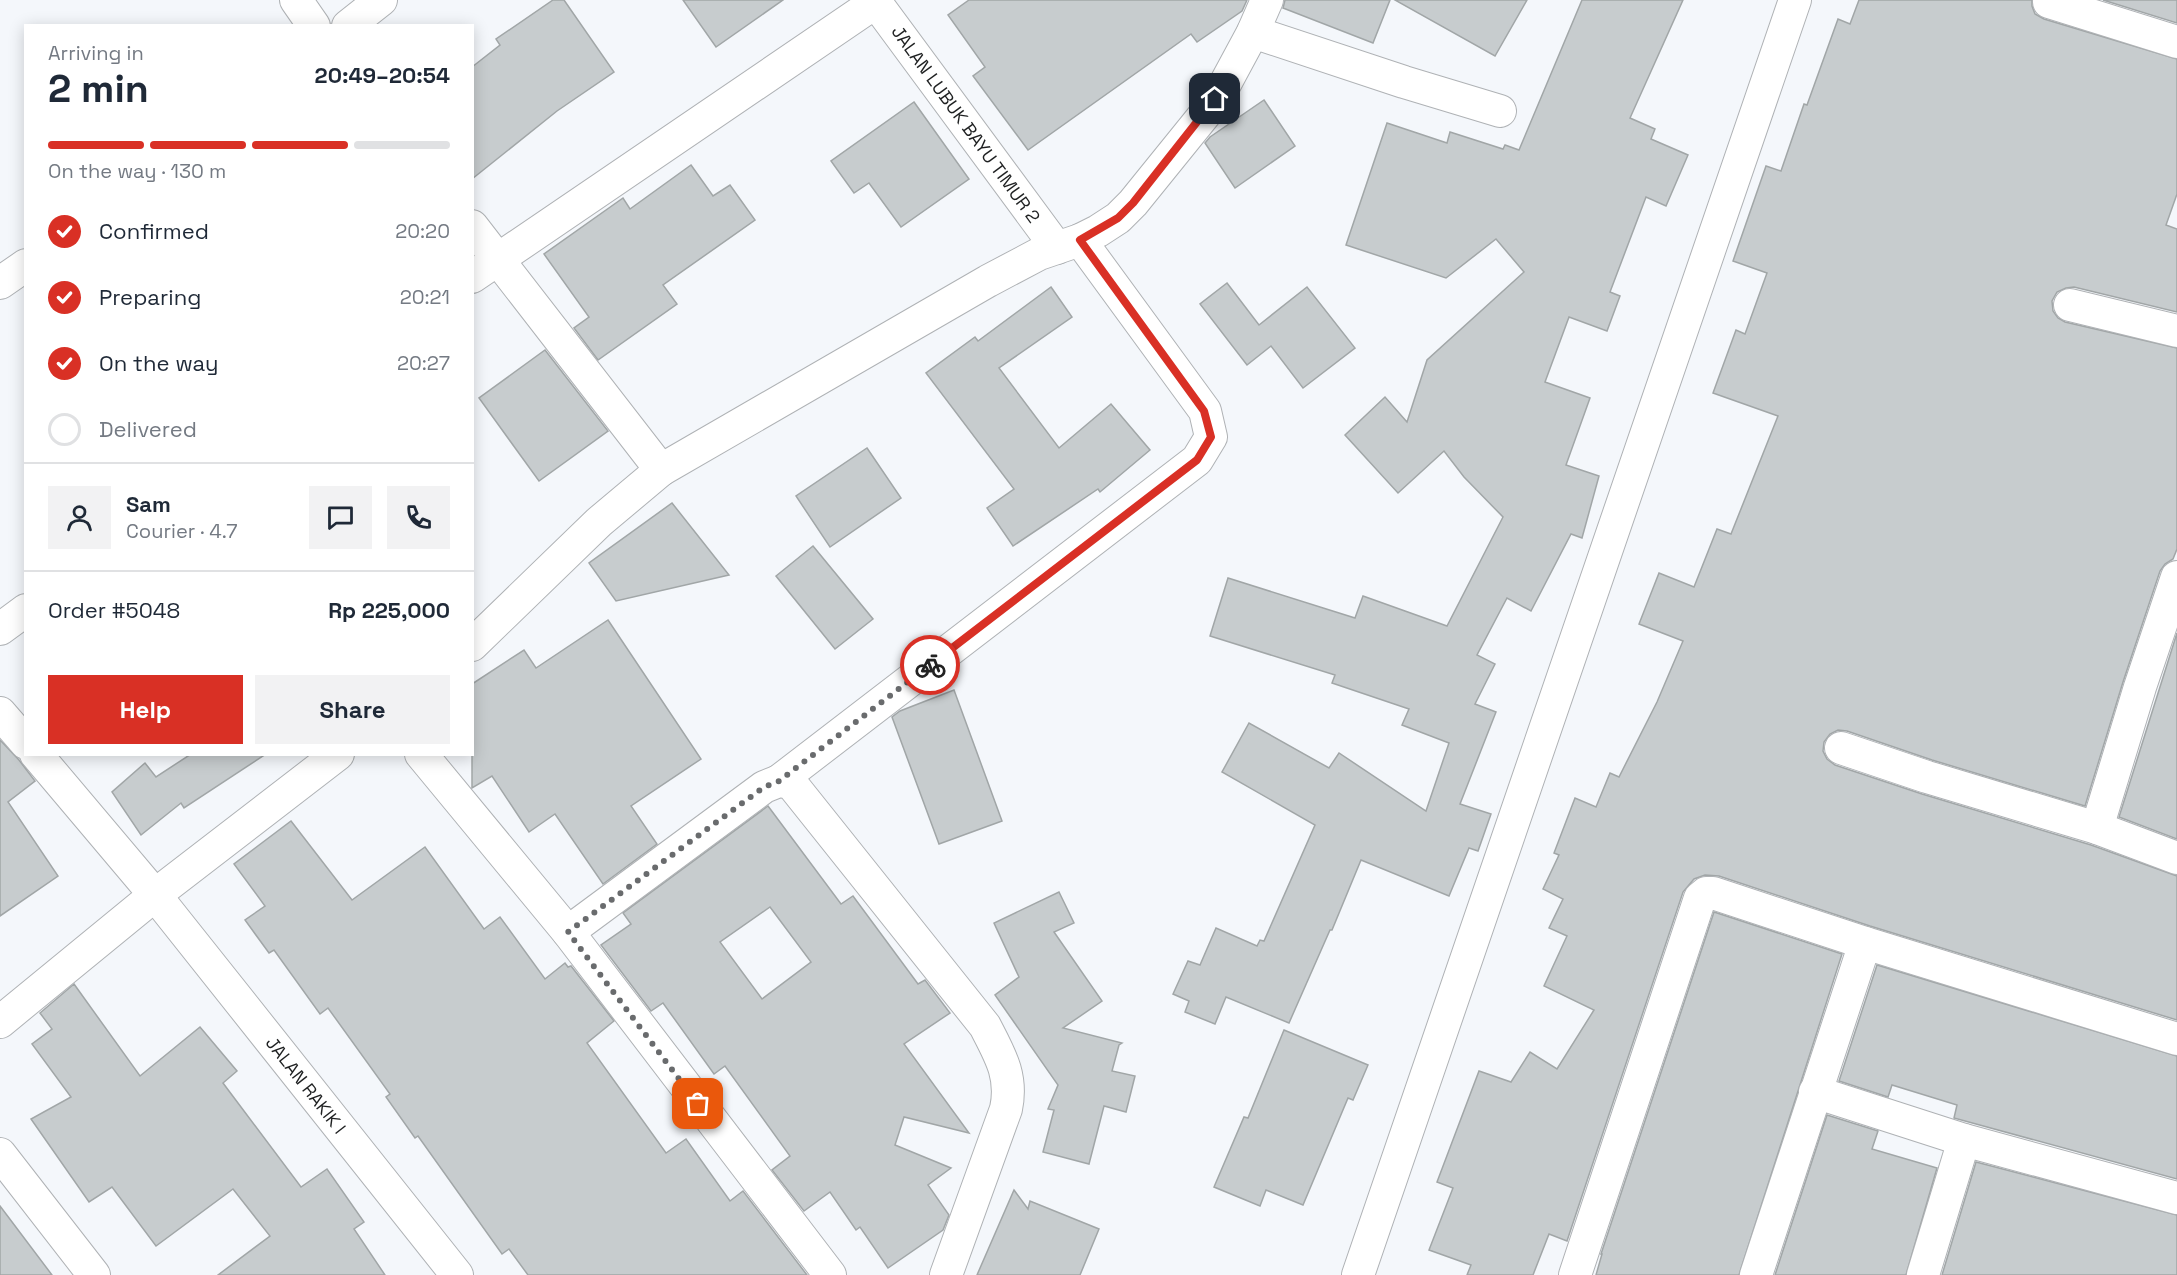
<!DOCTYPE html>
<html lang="en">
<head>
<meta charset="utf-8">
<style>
	:root { --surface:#fff; --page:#f2f2f3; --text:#1f2937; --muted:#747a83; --line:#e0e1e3; --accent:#d93025 }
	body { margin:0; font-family:"Space Grotesk",sans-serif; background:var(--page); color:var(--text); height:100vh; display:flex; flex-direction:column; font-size:22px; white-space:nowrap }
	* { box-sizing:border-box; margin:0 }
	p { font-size:20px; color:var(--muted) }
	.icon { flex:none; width:33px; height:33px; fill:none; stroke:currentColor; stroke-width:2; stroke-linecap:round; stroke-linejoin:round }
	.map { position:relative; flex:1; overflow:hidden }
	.panel { position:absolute; left:24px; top:24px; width:450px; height:732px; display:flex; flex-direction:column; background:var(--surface); border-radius:0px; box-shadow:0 3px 15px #0003 }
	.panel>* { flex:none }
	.pin { position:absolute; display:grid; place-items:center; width:51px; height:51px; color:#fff; margin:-26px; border-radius:12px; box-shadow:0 3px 9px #0006 }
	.courier { position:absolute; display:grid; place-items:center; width:60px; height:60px; margin:-30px; border:4px solid #d93025; border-radius:50%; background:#fff; color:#222; box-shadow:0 2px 8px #0007 }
	.overview em { font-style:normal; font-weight:800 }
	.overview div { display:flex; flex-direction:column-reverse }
	.overview { display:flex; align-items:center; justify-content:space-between; height:102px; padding:0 24px }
	h1 { font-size:39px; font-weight:800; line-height:45px }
	.bar { display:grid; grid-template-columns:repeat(4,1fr); gap:9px 6px; align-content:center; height:72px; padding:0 24px }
	.bar i { height:8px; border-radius:4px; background:var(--line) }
	.bar .selected { background:var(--accent) }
	.bar p { grid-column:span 4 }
	.line { display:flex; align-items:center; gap:15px; padding:0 24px; border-top:2px solid var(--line) }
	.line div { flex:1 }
	.round { display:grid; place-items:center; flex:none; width:63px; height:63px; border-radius:0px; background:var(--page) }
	ol { padding:0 24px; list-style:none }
	li { display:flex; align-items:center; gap:18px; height:66px }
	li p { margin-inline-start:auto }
	li .icon { padding:6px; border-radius:50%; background:var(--accent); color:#fff; stroke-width:4 }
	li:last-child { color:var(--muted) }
	li i { width:33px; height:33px; border:3px solid var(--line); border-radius:50% }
	.button { display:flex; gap:12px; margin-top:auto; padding:12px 24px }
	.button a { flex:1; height:69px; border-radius:0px; background:var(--accent); color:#fff; font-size:24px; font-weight:800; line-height:69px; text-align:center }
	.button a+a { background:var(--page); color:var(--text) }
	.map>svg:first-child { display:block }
	.building { fill:#c7ccce; stroke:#a1a6a7; stroke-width:1.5; fill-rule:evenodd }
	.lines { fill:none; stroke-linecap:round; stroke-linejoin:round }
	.street-casing { stroke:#afb2b5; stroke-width:34 }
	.street { stroke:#fff; stroke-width:32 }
	.done { stroke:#696b6d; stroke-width:6; stroke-dasharray:0 10.8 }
	.route { stroke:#d93025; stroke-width:8 }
	.labels { text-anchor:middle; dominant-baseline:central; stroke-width:5; stroke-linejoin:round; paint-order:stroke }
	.street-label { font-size:18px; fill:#1e2021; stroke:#fff }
</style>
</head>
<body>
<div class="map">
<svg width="2177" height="1275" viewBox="0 0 2177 1275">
	<rect width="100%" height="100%" fill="#f4f7fb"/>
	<g class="building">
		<path d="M 553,0 L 564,0 L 614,72 L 557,111 L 472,179 L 472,67 L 500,45 L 496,39 Z"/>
		<path d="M 683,0 L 783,0 L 716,47 Z"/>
		<path d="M 969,0 L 1247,0 L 1242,11 L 1197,42 L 1191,34 L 1028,150 L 973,76 L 985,67 L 948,15 Z"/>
		<path d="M 1285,0 L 1390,0 L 1373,43 L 1283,8 Z"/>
		<path d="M 1395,0 L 1527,0 L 1495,56 Z"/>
		<path d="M 1582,0 L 1683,0 L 1630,118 L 1655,129 L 1651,139 L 1688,155 L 1666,206 L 1646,197 L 1610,292 L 1620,296 L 1607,331 L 1569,317 L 1545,382 L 1590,398 L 1566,465 L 1599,476 L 1582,538 L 1571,534 L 1531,611 L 1507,598 L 1477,655 L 1495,664 L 1475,704 L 1496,712 L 1460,804 L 1491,814 L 1478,851 L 1469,848 L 1449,896 L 1361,860 L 1332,930 L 1330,930 L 1289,1023 L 1226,997 L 1215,1024 L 1185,1012 L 1189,1001 L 1173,994 L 1188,961 L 1200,965 L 1216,928 L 1257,946 L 1260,940 L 1264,941 L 1315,825 L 1222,772 L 1249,723 L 1329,768 L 1339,753 L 1426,811 L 1449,743 L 1402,725 L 1409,709 L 1332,683 L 1335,675 L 1210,636 L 1228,578 L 1355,618 L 1363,596 L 1447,626 L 1503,517 L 1464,477 L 1444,451 L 1398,493 L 1345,435 L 1385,397 L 1407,422 L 1427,360 L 1524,272 L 1496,239 L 1446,278 L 1346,245 L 1387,123 L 1447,143 L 1450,132 L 1503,149 L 1505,145 L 1519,150 Z"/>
		<path d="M 1859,0 L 2032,0 L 2032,6 L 2035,14 L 2044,19 L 2177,59 L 2177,194 L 2166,225 L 2177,229 L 2177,312 L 2074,287 L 2066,288 L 2057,292 L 2052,301 L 2053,311 L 2058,318 L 2065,322 L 2177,348 L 2177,549 L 2173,559 L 2165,564 L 2160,571 L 2123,682 L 2085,806 L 1932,760 L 1847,731 L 1838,730 L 1830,734 L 1824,742 L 1823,751 L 1827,759 L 1835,765 L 1922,794 L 2091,845 L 2177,876 L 2177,1020 L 1870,926 L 1719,876 L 1705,875 L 1694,879 L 1683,892 L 1567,1241 L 1549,1234 L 1533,1275 L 1467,1275 L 1471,1265 L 1429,1250 L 1453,1188 L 1437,1182 L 1479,1071 L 1511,1082 L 1530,1052 L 1557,1069 L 1594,1010 L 1544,986 L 1567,936 L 1549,928 L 1563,899 L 1543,889 L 1559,855 L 1554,853 L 1575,798 L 1596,807 L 1610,773 L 1619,777 L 1657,702 L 1683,641 L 1639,624 L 1659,573 L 1694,587 L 1717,529 L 1731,534 L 1778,416 L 1713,393 L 1736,330 L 1745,334 L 1767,273 L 1733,261 L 1766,166 L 1781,171 L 1804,104 L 1807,105 L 1838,19 L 1850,24 Z"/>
		<path d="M 2103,0 L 2177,0 L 2177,23 Z"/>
		<path d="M 1264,100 L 1295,146 L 1235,188 L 1205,143 L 1210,137 Z"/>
		<path d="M 914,102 L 969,179 L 901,227 L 869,183 L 854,193 L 831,161 Z"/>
		<path d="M 691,165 L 713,196 L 730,185 L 755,220 L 663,285 L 677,304 L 598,360 L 574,328 L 589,317 L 544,254 L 623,198 L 630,209 Z"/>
		<path d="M 1227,283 L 1259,325 L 1307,287 L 1355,348 L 1303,388 L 1271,346 L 1247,365 L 1200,304 Z"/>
		<path d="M 1051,287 L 1072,317 L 999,368 L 1059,448 L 1111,404 L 1150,450 L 1100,492 L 1098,489 L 1013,546 L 987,508 L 1014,489 L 926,373 L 975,337 L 978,341 Z"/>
		<path d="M 545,350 L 608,431 L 539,481 L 479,398 Z"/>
		<path d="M 867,448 L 901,498 L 830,547 L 796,496 Z"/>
		<path d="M 672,503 L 729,575 L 616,601 L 589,563 Z"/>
		<path d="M 813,546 L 873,619 L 835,649 L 776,576 Z"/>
		<path d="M 608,620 L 701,759 L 631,806 L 657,844 L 603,884 L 555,814 L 529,832 L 492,776 L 472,788 L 472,684 L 524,650 L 536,668 Z"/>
		<path d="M 2177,633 L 2177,839 L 2119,817 Z"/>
		<path d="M 954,690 L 1002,821 L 939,844 L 892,717 L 900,711 Z"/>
		<path d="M 0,740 L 19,760 L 35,781 L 8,802 L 58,876 L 0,916 Z"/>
		<path d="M 191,754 L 266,754 L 184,808 L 181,803 L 141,835 L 112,792 L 145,763 L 156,777 Z"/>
		<path d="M 768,806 L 841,904 L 853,896 L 918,984 L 925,980 L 950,1013 L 904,1044 L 969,1133 L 904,1117 L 895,1145 L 951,1168 L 928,1185 L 949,1215 L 943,1230 L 888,1268 L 860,1227 L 856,1230 L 830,1192 L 804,1211 L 772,1170 L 790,1156 L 725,1066 L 714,1074 L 663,1003 L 651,1011 L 601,945 L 631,924 L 623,913 ZM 770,907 L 811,962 L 762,999 L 720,942 Z"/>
		<path d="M 291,821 L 352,900 L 425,847 L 484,929 L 500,917 L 545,979 L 565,963 L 568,967 L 571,966 L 614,1021 L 587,1043 L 666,1153 L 686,1139 L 730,1201 L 743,1191 L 807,1275 L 528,1275 L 509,1249 L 502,1254 L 418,1136 L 415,1138 L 386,1097 L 390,1094 L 328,1008 L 320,1014 L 274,950 L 269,953 L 245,920 L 265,906 L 234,864 Z"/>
		<path d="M 1059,892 L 1074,923 L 1054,932 L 1102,1001 L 1063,1028 L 1122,1043 L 1119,1045 L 1112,1071 L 1135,1076 L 1126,1112 L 1104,1106 L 1089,1164 L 1043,1152 L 1054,1110 L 1048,1109 L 1058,1085 L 995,995 L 1019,977 L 994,923 Z"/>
		<path d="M 1714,912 L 1842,954 L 1739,1275 L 1596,1275 L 1602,1254 L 1601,1254 Z"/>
		<path d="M 1877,965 L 2177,1056 L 2177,1179 L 1954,1118 L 1957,1105 L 1892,1085 L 1888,1097 L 1839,1081 Z"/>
		<path d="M 74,984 L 140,1076 L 200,1027 L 237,1071 L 223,1083 L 301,1187 L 327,1169 L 364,1222 L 354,1229 L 385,1275 L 218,1275 L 270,1236 L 233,1189 L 156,1246 L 112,1187 L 89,1202 L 31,1119 L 71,1097 L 32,1044 L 52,1029 L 40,1013 Z"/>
		<path d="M 1284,1030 L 1368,1065 L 1353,1100 L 1348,1098 L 1303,1205 L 1266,1190 L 1260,1206 L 1214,1187 L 1244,1117 L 1248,1118 Z"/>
		<path d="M 1827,1115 L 1878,1131 L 1872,1149 L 1937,1168 L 1906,1275 L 1775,1275 Z"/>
		<path d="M 1976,1162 L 2177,1215 L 2177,1275 L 1942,1275 Z"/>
		<path d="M 1014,1190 L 1028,1209 L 1030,1201 L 1099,1229 L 1080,1275 L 977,1275 Z"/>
		<path d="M 0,1206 L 52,1275 L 0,1275 Z"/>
	</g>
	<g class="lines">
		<defs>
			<g id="street">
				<path d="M 296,0 L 314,26"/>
				<path d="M 874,0 L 1057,248"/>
				<path d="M 2049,2 L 2177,42"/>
				<path d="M 348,26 L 381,0"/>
				<path d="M 1253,32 L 1404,82 L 1500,111"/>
				<path d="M 472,226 L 661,470 L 599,522 L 472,645"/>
				<path d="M 472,277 L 876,2"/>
				<path d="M 0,283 L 26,265"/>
				<path d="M 2070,305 L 2177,331"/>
				<path d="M 661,470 L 988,281 L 1039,254 L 1080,240 L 1098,231 L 1118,218 L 1133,203 L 1205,114 L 1225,84 L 1253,32 L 1267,0"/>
				<path d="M 0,629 L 26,610"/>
				<path d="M 0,713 L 26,743"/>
				<path d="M 1841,748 L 1927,777 L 2097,828 L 2177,858"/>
				<path d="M 36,754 L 155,895 L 457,1275"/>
				<path d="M 421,754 L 568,932 L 830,1275"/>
				<path d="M 779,781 L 1197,460 L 1211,437 L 1205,411 L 1080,240"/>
				<path d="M 2097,828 L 2140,687 L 2177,577"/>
				<path d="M 568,932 L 764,787 L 779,781 L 791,783 L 985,1026 C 1000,1055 1013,1076 1006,1109 L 946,1275"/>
				<path d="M 0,1022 L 155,895 L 338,754"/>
				<path d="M 1815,1092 L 1964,1140 L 2177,1198"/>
				<path d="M 0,1154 L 94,1275"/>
				<path d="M 1358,1275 L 1795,0"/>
				<path d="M 1575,1275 L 1700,898 L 1706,893 L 1713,893 L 1865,943 L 2177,1039"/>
				<path d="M 1756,1275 L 1865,943"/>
				<path d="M 1923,1275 L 1964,1140"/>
			</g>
		</defs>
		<use href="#street" class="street-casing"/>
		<use href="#street" class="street"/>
	</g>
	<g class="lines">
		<path class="done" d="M 698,1104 L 568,932 L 764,787 L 779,781 L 930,665"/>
		<path class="route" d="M 930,665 L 1197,460 L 1211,437 L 1204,411 L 1080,240 L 1118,218 L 1133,203 L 1215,99"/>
	</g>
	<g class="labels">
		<g class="street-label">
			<text transform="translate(966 124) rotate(54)">JALAN LUBUK BAYU TIMUR 2</text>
			<text transform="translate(306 1085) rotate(52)">JALAN RAKIK I</text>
		</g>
	</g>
</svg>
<div class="pin" style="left:698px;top:1104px;background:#ea580c"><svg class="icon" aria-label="bag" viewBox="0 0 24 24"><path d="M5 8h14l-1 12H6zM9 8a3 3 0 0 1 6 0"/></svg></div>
<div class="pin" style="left:1215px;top:99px;background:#1f2937"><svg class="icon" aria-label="home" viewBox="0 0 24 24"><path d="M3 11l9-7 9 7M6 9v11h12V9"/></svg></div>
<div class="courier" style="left:930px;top:665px"><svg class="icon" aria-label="bike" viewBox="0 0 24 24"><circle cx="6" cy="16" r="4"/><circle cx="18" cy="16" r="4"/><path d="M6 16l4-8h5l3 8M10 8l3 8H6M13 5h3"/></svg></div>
<section class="panel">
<div class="overview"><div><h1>2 min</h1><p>Arriving in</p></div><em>20:49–20:54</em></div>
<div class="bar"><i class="selected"></i><i class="selected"></i><i class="selected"></i><i></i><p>On the way · 130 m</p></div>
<ol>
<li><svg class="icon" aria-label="check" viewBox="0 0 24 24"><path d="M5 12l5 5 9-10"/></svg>Confirmed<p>20:20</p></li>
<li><svg class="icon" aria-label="check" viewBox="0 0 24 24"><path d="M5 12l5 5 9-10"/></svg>Preparing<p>20:21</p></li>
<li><svg class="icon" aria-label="check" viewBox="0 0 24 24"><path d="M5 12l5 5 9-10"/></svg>On the way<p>20:27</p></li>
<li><i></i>Delivered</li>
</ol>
<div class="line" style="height:108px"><a class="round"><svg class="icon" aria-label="person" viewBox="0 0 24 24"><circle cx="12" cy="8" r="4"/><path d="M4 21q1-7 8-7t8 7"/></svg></a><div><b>Sam</b><p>Courier · 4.7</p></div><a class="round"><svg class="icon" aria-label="chat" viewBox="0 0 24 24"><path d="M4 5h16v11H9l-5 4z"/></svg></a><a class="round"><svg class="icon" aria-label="phone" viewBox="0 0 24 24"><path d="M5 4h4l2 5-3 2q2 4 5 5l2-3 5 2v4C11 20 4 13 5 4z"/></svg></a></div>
<div class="line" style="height:78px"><div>Order #5048</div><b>Rp 225,000</b></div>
<div class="button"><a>Help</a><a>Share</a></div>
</section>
</div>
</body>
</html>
